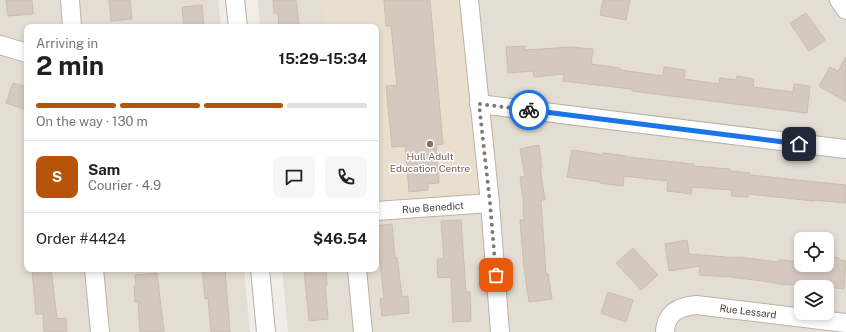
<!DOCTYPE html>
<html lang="en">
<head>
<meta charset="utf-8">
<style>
	:root { --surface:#fff; --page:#f6f6f6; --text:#202124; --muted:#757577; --line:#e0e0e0; --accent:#b45309 }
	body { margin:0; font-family:"Public Sans",sans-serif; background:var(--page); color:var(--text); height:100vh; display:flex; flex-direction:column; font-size:15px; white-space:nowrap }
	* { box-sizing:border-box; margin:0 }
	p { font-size:13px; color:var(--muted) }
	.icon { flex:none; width:22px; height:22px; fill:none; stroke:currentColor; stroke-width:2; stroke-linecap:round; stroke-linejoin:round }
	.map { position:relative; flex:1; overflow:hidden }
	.details { position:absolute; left:24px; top:24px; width:355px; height:248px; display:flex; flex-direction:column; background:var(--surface); border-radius:8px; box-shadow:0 2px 6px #0003 }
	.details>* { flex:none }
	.controls { position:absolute; left:794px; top:232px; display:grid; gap:8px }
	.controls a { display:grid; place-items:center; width:40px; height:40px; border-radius:8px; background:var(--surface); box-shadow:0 2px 6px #0003; font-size:20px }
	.pin { position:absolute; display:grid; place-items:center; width:34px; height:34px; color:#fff; margin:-17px; border-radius:8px; box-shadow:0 2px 6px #0006 }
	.courier { position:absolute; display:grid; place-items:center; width:40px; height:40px; margin:-20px; border:3px solid #1a73e8; border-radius:50%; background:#fff; color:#222; box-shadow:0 1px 5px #0007 }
	.head em { font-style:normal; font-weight:700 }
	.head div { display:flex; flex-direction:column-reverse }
	.head { display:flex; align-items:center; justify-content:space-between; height:68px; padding:0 12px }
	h1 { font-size:26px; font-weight:700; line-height:30px }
	.bar { display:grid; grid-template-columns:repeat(4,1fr); gap:6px 4px; align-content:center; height:48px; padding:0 12px }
	.bar i { height:5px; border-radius:3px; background:var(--line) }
	.bar .current { background:var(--accent) }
	.bar p { grid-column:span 4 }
	.line { display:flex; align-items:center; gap:10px; padding:0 12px; border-top:1px solid var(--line) }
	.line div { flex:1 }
	.round { display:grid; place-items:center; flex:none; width:42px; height:42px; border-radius:8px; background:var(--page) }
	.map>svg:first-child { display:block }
	.residential { fill:#e4ddd3; fill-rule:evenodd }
	.education { fill:#e9dfcf }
	.building { fill:#d4c9be; stroke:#cbbdaf }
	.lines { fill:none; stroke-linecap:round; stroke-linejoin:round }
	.minor-casing { stroke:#bbb2a8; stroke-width:20 }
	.minor { stroke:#fff; stroke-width:18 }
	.done { stroke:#7f7a73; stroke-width:4; stroke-dasharray:0 7.2 }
	.route { stroke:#1a73e8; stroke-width:5 }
	.education-dot { fill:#8d6e63; stroke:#fff; stroke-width:1.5 }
	.labels { text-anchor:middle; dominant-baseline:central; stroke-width:3; stroke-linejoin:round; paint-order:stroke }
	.education-label { font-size:10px; fill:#785e54; stroke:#fff }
	.street-label { font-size:10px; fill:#423c35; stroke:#fff }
</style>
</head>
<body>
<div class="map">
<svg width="846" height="332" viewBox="0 0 846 332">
	<rect width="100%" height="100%" fill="#f1ece5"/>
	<g class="residential">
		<path d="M 0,0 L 218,0 L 221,27 L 27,27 L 27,269 L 244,269 L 250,332 L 0,332 Z"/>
		<path d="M 258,0 L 846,0 L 846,332 L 288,332 L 282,269 L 376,269 L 376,27 L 260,27 ZM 801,239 L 827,239 L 827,265 L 801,265 ZM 801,287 L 827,287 L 827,313 L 801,313 Z"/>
	</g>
	<path class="education" d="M 321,0 L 469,0 L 490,203 L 376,211 L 376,27 L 324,27 Z"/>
	<g class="building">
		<path d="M 6,0 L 32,0 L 33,14 L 8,16 Z"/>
		<path d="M 109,0 L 130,0 L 132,19 L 111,21 Z"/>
		<path d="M 273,0 L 296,0 L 299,24 L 279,26 L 278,13 L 274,13 Z"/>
		<path d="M 384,0 L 430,0 L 443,144 L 436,145 L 439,183 L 428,184 L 428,190 L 409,192 L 405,146 L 392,147 L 386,86 L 397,85 L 391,26 L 386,26 Z"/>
		<path d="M 603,0 L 630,0 L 626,20 L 600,15 Z"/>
		<path d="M 202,5 L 204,27 L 184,27 L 182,7 Z"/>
		<path d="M 806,13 L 825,40 L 809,51 L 790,23 Z"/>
		<path d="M 525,46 L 525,50 L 571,47 L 593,49 L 591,64 L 620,68 L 620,70 L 663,76 L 664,67 L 685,70 L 684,79 L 719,84 L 720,78 L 736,80 L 737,76 L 754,79 L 753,87 L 793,92 L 794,84 L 810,86 L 807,113 L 632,91 L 632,89 L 563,81 L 564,74 L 534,77 L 533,71 L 508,73 L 506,47 Z"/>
		<path d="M 846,57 L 846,102 L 819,86 L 830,67 L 838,71 Z"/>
		<path d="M 13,83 L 27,87 L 27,110 L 6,103 Z"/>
		<path d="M 539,145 L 542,168 L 540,168 L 545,200 L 541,200 L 546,274 L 548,274 L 552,299 L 529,302 L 524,267 L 520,220 L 524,220 L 523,206 L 524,206 L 520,177 L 525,176 L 520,149 Z"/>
		<path d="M 572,150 L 603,155 L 603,153 L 627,156 L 626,157 L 694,164 L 693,166 L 730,169 L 730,171 L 750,173 L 750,175 L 846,185 L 846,203 L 814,200 L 814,201 L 748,194 L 748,197 L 731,196 L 732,190 L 692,187 L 691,194 L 667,191 L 668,181 L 624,176 L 623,186 L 600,183 L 600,182 L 567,177 Z"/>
		<path d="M 461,220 L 466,292 L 470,292 L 471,321 L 453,322 L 451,277 L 438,278 L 437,259 L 444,259 L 441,221 Z"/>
		<path d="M 392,224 L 395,258 L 397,257 L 402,297 L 408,296 L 409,313 L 382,316 L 380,299 L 384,298 L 376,226 Z"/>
		<path d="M 687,240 L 689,254 L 737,258 L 737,257 L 779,262 L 779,260 L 801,262 L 801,265 L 827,265 L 827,256 L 839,258 L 839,260 L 846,261 L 844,289 L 802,283 L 802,285 L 777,284 L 777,283 L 731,277 L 699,275 L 700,266 L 669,271 L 665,244 Z"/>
		<path d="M 633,248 L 658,275 L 641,290 L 616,263 Z"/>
		<path d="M 32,269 L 51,269 L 57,319 L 66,318 L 67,332 L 44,332 L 43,314 L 36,314 Z"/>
		<path d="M 202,269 L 225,269 L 230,332 L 211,332 L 208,298 L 205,299 Z"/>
		<path d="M 304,269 L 326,269 L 327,285 L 325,285 L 328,319 L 309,321 Z"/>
		<path d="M 157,273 L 164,332 L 140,332 L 138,302 L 135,302 L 134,286 L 136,286 L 135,275 Z"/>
		<path d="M 608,292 L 633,300 L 626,322 L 601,313 Z"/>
	</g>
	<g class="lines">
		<defs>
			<g id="minor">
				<path d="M 70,0 L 72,27"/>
				<path d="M 235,0 L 238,27"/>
				<path d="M 469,0 L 490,203 L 500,332"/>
				<path d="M 839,0 L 846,10"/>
				<path d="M 0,45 L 27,53"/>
				<path d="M 479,104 L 846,149"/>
				<path d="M 376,211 L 490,203"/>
				<path d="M 94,269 L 100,332"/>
				<path d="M 260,269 L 266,332"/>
				<path d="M 357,269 L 363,332"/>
				<path d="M 665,332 C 666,312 679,307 696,305 L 846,323"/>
			</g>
		</defs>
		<use href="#minor" class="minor-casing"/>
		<use href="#minor" class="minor"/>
	</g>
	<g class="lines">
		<path class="done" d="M 496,275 L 490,203 L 479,104 L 529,110"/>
		<path class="route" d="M 529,110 L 799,144"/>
	</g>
	<circle class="education-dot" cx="430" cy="144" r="4"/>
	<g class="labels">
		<g class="education-label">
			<text x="430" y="156">Hull Adult<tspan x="430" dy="12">Education Centre</tspan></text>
		</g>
		<g class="street-label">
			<text transform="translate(433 207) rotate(-4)">Rue Benedict</text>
			<text transform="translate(748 311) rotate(7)">Rue Lessard</text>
		</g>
	</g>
</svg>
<div class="controls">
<a><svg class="icon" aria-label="locate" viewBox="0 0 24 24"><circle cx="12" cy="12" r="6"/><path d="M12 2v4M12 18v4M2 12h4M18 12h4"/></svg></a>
<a><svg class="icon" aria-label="layers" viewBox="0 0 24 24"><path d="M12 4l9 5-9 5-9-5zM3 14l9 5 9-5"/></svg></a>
</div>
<div class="pin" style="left:496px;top:275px;background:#ea580c"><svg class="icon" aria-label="bag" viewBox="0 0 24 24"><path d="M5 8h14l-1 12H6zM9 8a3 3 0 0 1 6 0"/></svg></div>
<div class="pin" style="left:799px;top:144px;background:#1f2937"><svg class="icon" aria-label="home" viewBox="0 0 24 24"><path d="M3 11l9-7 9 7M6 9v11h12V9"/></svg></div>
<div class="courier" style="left:529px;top:110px"><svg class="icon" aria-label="bike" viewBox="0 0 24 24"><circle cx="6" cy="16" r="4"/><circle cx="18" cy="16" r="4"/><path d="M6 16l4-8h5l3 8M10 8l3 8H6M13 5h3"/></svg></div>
<section class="details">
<div class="head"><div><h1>2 min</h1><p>Arriving in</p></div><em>15:29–15:34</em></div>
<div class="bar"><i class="current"></i><i class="current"></i><i class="current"></i><i></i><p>On the way · 130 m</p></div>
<div class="line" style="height:72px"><b class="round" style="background:var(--accent);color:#fff">S</b><div><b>Sam</b><p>Courier · 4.9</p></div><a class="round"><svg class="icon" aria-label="chat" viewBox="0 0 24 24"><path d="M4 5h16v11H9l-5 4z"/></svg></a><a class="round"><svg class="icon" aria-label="phone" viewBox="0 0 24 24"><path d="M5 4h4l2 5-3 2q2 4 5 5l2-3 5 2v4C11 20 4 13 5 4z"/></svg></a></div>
<div class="line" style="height:52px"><div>Order #4424</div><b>$46.54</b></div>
</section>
</div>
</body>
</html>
